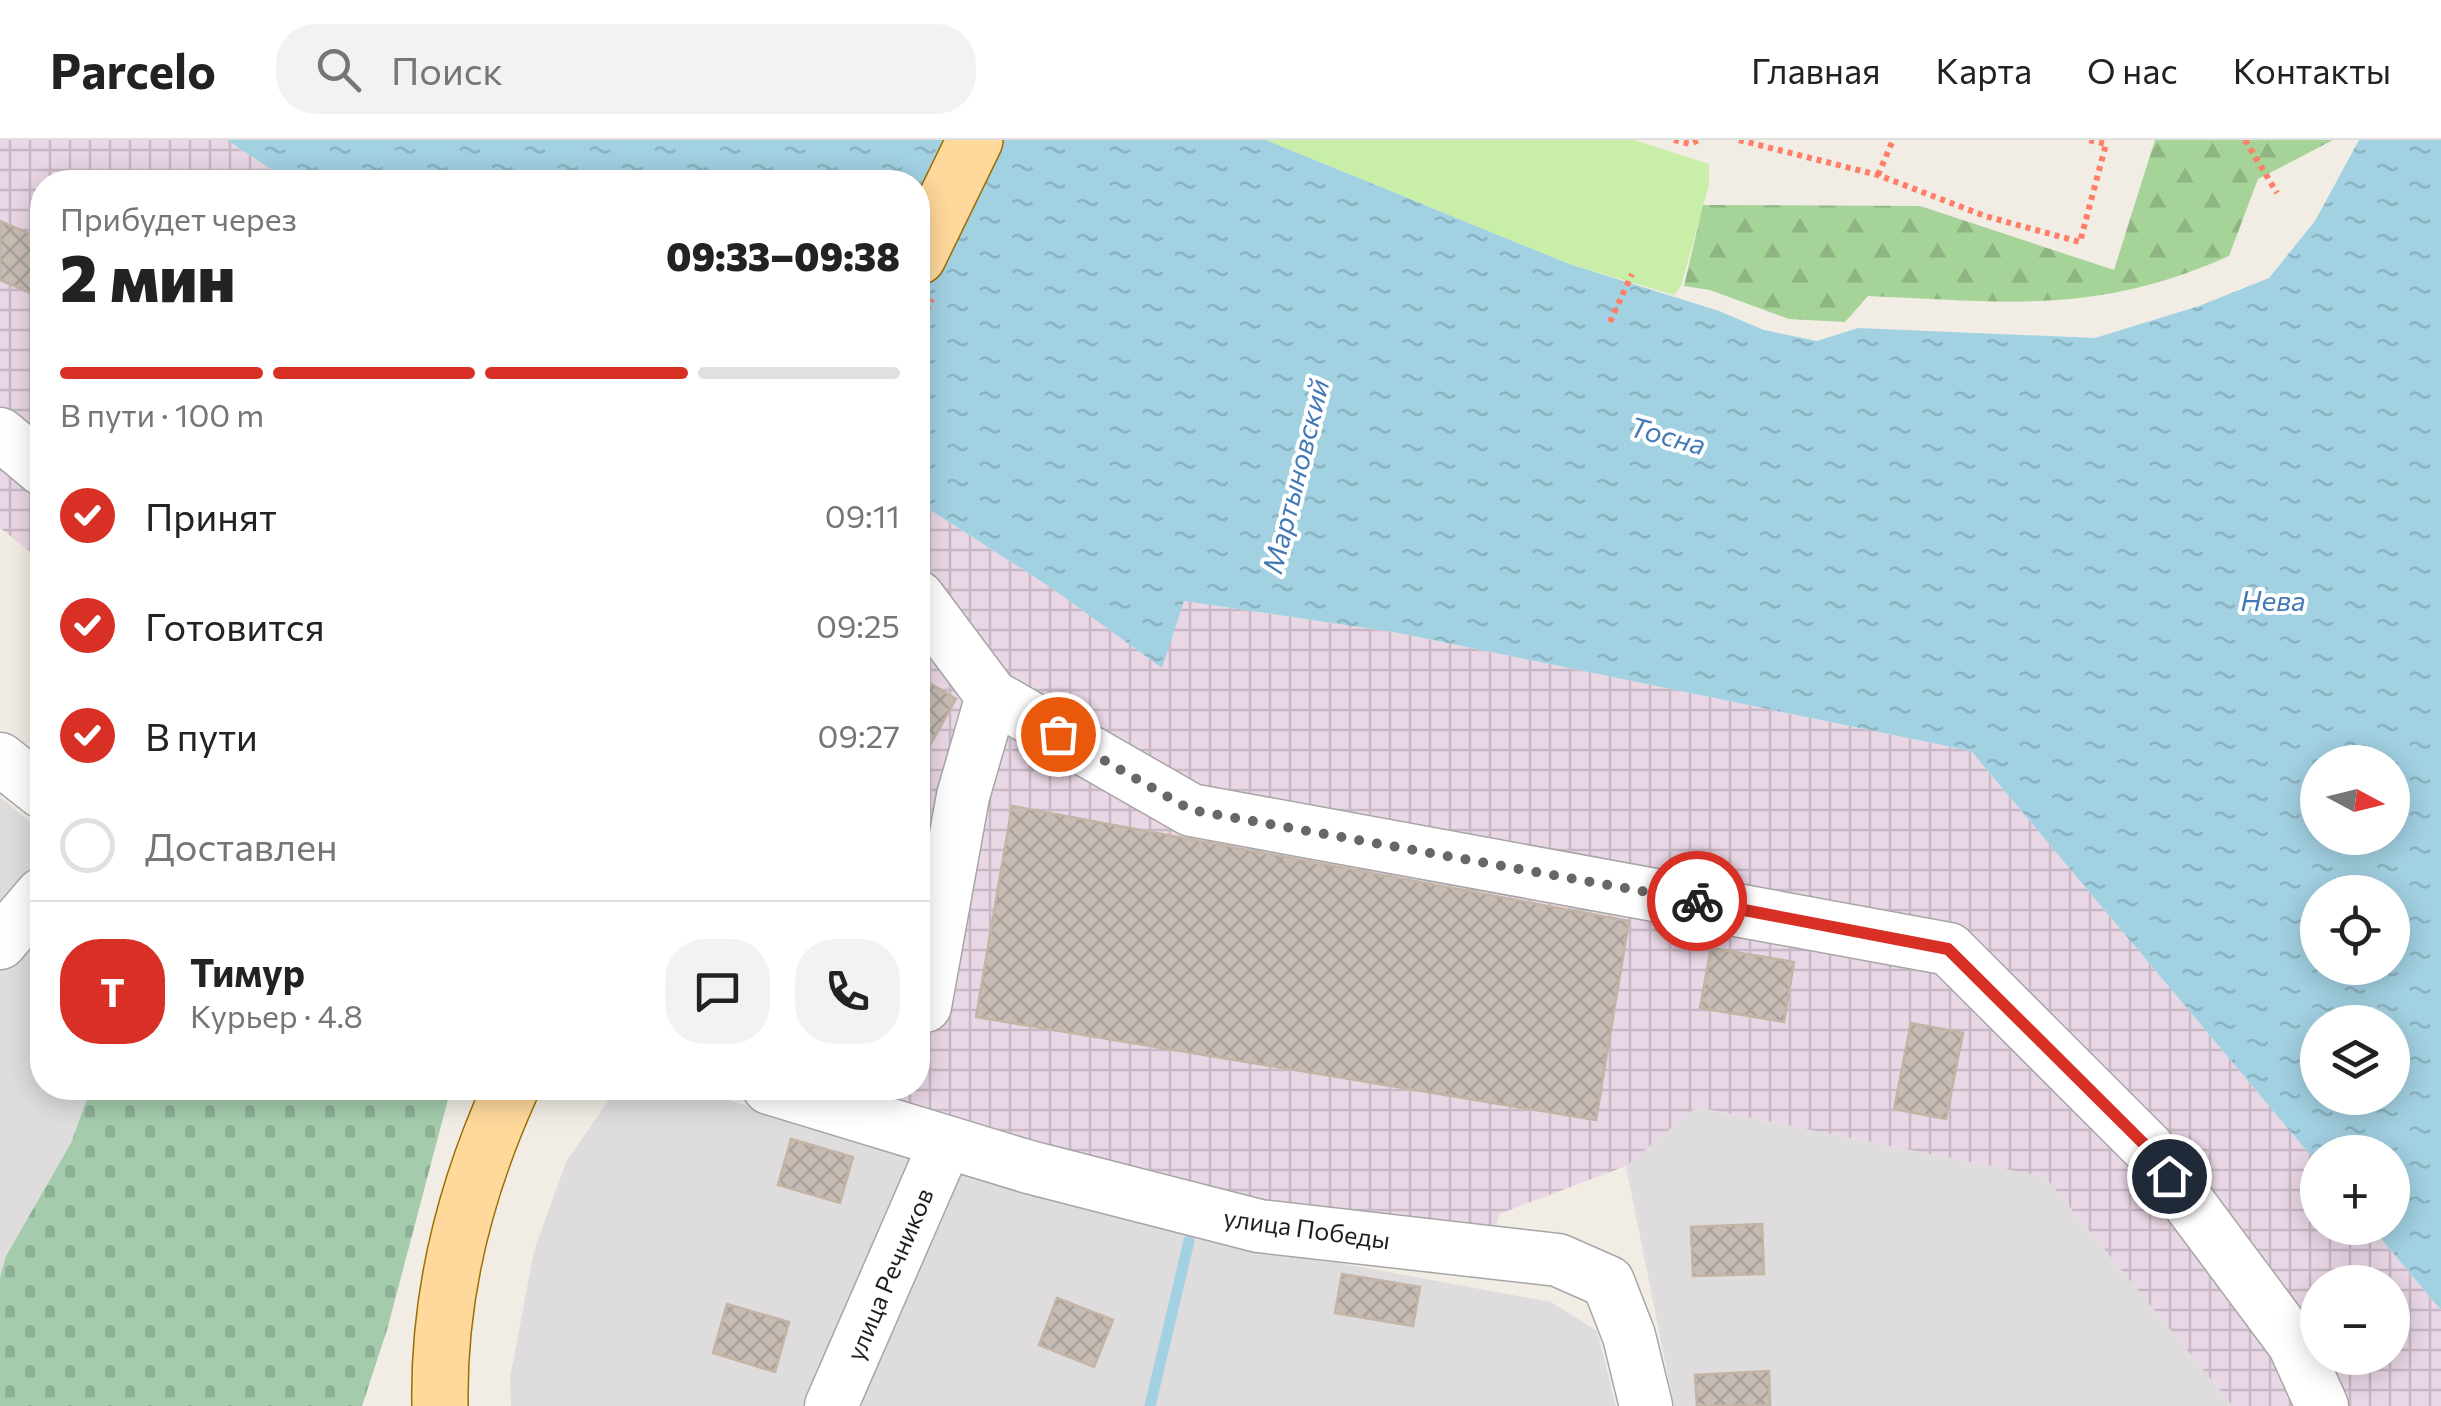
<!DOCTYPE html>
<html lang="ru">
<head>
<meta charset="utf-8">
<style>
	:root { --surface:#fff; --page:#f2f2f2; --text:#222; --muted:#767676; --line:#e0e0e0; --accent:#d93025 }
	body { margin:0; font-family:Commissioner,sans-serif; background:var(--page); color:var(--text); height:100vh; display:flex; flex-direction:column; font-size:38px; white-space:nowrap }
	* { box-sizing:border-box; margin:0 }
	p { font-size:32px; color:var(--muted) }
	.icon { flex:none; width:55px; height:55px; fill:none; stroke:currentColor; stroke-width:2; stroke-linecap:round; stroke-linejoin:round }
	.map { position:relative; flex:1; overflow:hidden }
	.sheet { position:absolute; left:30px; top:30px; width:900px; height:930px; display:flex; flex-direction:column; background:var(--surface); border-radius:40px; box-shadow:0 5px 25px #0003 }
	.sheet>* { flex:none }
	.needle { width:65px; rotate:97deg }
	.fabs { position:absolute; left:2300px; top:605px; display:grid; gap:20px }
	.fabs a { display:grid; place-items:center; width:110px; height:110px; border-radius:50%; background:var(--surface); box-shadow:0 5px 25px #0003; font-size:50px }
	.pin { position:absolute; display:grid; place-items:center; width:85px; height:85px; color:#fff; margin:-42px; border:5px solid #fff; border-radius:50%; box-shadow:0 2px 10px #0007 }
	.courier { position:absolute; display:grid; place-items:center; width:100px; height:100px; margin:-50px; border:8px solid #d93025; border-radius:50%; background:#fff; color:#222; box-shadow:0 2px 12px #0007 }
	.overview em { font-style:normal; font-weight:800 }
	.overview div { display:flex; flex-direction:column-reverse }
	.overview { display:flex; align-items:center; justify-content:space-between; height:170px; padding:0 30px }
	h1 { font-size:65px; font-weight:800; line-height:75px }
	.bar { display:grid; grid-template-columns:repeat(4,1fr); gap:15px 10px; align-content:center; height:120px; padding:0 30px }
	.bar i { height:12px; border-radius:8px; background:var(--line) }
	.bar .on { background:var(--accent) }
	.bar p { grid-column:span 4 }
	.line { display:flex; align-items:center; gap:25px; padding:0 30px; border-top:2px solid var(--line) }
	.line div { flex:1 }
	.round { display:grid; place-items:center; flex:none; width:105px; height:105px; border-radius:40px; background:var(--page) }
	ol { padding:0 30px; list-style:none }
	li { display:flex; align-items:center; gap:30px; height:110px }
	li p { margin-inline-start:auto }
	li .icon { padding:10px; border-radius:50%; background:var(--accent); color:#fff; stroke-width:4 }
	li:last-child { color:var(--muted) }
	li i { width:55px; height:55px; border:5px solid var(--line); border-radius:50% }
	header { display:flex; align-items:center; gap:60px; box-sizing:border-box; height:140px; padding:0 50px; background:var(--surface); border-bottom:2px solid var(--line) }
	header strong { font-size:48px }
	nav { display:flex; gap:55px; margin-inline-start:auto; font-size:35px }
	.search { width:700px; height:90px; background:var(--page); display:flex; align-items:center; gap:25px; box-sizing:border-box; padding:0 35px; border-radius:40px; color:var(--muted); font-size:38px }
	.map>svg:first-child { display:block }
	.residential { fill:#dedcdc }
	.industrial { fill:url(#industrial-grid); fill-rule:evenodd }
	.grass { fill:#c8eea8 }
	.forest { fill:url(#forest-firs) }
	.cemetery { fill:url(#cemetery-stones) }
	.water { fill:url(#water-ripples); fill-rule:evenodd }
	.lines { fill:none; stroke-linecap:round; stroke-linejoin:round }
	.stream { stroke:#a2d1e2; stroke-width:11 }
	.building { fill:url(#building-cross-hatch); stroke:#c4b4a6; stroke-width:2.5 }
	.minor-casing { stroke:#a6a6a6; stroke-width:55 }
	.major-casing { stroke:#9b6e00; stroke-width:58 }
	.path { stroke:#ff7e68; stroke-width:6; stroke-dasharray:5 5; stroke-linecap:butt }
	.minor { stroke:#fff; stroke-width:52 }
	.major { stroke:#ffd89c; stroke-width:55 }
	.done { stroke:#686764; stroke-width:10; stroke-dasharray:0 18 }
	.route { stroke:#d93025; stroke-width:12 }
	.labels { text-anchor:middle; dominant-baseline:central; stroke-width:8; stroke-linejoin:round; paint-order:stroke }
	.street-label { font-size:25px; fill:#1f1f1f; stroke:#fff }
	.water-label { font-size:28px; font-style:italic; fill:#4479b7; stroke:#fff }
</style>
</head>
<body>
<header>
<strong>Parcelo</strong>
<div class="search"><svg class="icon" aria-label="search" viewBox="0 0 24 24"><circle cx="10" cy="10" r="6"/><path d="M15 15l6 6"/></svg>Поиск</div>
<nav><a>Главная</a><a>Карта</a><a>О нас</a><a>Контакты</a></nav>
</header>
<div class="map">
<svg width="2441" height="1266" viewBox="0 0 2441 1266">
	<defs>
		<pattern id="industrial-grid" width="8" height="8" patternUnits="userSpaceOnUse" patternTransform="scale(2.5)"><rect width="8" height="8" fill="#ead7e6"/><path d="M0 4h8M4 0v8" fill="none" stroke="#c8b8c5"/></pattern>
		<pattern id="forest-firs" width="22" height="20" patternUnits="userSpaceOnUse" patternTransform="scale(2.5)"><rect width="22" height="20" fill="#a6d397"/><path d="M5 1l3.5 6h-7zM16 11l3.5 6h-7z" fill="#8eb582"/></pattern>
		<pattern id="cemetery-stones" width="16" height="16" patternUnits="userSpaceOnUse" patternTransform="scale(2.5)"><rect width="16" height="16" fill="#a4ccac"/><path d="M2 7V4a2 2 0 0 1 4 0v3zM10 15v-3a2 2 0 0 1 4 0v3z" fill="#8daf94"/></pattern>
		<pattern id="water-ripples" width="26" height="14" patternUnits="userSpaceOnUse" patternTransform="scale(2.5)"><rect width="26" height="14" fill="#a2d1e2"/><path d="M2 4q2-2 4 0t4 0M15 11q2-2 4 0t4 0" fill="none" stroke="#8bb3c1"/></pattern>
		<pattern id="building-cross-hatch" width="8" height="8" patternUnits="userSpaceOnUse" patternTransform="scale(2.5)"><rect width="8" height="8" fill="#c6bcb4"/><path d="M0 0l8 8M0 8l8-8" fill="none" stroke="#aaa19a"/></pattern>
	</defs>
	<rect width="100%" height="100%" fill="#f1ede5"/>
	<g class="residential">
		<path d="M 0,657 L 42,692 L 42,948 L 91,948 L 71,1003 L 6,1116 L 0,1138 Z"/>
		<path d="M 634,954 L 715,956 L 968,1033 L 1279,1112 L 1551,1162 L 1597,1191 L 1616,1266 L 511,1266 L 510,1238 L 534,1111 L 566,1022 L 608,961 Z"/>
		<path d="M 1695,967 L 2045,1037 L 2233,1266 L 1674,1266 L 1626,1026 Z"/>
	</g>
	<g class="industrial">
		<path d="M 0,0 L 227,0 L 290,42 L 42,42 L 42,421 L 0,388 Z"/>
		<path d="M 918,362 L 1050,447 L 1161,527 L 1184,461 L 1399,493 L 1971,611 L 2317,1023 L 2318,1088 L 2372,1088 L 2441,1170 L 2441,1266 L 2233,1266 L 2045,1037 L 1696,967 L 1626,1026 L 1499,1074 L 1495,1094 L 1263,1068 L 848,948 L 918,948 ZM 2318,1142 L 2392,1142 L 2392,1218 L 2318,1218 Z"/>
	</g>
	<path class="grass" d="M 1266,0 L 1634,0 L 1709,24 L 1709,45 L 1681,146 L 1674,155 L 1569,124 Z"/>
	<path class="forest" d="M 2155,0 L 2333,0 L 2258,39 L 2229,116 C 2096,175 2008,162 1868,156 L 1845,182 L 1789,179 L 1710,150 L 1684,146 L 1703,65 L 1920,66 L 2114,130 Z"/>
	<path class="cemetery" d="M 91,948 L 451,948 L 387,1190 L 362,1266 L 0,1266 L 0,1138 L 6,1116 L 71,1003 Z"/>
	<path class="water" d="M 227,0 L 1266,0 L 1569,124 L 1719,171 L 1764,190 L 1817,201 L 1858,188 L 2095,198 L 2199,166 L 2269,138 L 2315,81 L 2359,0 L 2441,0 L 2441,1170 L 2372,1088 L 2392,1088 L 2392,1012 L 2318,1012 L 2317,1023 L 1971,611 L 1399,493 L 1184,461 L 1162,528 L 1050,447 L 918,362 L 918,42 L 290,42 ZM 2318,622 L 2392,622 L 2392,698 L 2318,698 ZM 2318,752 L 2392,752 L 2392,828 L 2318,828 ZM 2318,882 L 2392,882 L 2392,958 L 2318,958 Z"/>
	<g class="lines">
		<path class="stream" d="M 1150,1266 L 1189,1101"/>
	</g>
	<g class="building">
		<path d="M 0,81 L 42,99 L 42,158 L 0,140 Z"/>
		<path d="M 918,536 L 956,559 L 918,626 Z"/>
		<path d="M 1012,666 L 1629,781 L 1596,980 L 976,877 Z"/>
		<path d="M 1711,808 L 1794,822 L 1784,882 L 1700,868 Z"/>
		<path d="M 1911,883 L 1963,893 L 1946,979 L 1894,969 Z"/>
		<path d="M 791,999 L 853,1017 L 840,1063 L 778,1045 Z"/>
		<path d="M 1762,1084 L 1764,1134 L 1693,1136 L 1691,1087 Z"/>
		<path d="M 1342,1134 L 1420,1147 L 1413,1186 L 1335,1173 Z"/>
		<path d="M 1057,1158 L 1113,1180 L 1094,1227 L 1039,1205 Z"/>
		<path d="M 727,1164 L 789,1182 L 775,1232 L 713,1213 Z"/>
		<path d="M 1769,1231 L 1770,1265 L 1697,1266 L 1695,1235 Z"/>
	</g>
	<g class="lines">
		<defs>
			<g id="minor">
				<path d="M 0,294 L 42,329"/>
				<path d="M 918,457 L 992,556 L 1191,670 L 1949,809 L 2148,1008 L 2294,1204 L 2322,1266"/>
				<path d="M 0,619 L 42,652"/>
				<path d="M 0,803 L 42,754"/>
				<path d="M 925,866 L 963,656 L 992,556"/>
				<path d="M 769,948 L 1029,1027 L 1259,1086 L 1558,1120 L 1608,1142 L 1629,1196 L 1646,1266"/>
				<path d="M 831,1266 L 946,1002"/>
			</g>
			<g id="major">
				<path d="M 918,117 L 975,0"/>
				<path d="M 440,1266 C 438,1156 466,1047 511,948"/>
			</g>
		</defs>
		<use href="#minor" class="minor-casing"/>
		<use href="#major" class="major-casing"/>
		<g class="path">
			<path d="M 1674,0 L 1690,4 L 1699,0"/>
			<path d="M 1739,0 L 1878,35 L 1985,76 L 2080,102 L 2106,4 L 2089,0"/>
			<path d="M 2245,0 L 2277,53"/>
			<path d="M 1878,35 L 1893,0"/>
			<path d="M 1610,182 L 1632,134"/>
			<path d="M 918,189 L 932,159"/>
		</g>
		<use href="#minor" class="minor"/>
		<use href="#major" class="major"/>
	</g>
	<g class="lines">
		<path class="done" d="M 1058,594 L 1191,670 L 1697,761"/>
		<path class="route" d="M 1697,761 L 1948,809 L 2148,1008 L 2169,1036"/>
	</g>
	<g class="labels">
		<g class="street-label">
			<text transform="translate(1307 1088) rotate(8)">улица Победы</text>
			<text transform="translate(889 1134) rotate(-67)">улица Речников</text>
		</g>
		<g class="water-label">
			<text transform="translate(1668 295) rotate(15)">Тосна</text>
			<text transform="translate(1295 336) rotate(-76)">Мартыновский</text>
			<text x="2273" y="460">Нева</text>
		</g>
	</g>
</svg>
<div class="fabs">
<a><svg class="needle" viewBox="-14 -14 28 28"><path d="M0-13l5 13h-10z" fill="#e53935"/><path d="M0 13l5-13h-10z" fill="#767676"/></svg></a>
<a><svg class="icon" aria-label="locate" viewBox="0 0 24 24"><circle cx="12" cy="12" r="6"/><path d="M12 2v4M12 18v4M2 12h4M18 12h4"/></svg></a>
<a><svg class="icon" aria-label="layers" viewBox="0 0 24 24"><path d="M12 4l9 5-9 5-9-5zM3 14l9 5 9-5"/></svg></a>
<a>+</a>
<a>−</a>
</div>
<div class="pin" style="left:1058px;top:594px;background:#ea580c"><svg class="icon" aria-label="bag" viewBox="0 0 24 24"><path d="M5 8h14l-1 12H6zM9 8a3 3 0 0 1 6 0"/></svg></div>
<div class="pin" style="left:2169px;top:1036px;background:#1f2937"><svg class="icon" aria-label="home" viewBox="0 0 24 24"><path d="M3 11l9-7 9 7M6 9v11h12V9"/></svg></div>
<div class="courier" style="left:1697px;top:761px"><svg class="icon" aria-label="bike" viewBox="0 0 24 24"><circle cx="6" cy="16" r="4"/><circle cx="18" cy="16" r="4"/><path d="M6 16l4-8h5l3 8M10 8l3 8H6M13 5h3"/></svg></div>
<section class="sheet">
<div class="overview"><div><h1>2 мин</h1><p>Прибудет через</p></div><em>09:33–09:38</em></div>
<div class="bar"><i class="on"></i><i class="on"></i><i class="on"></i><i></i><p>В пути · 100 m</p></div>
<ol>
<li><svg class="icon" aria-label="check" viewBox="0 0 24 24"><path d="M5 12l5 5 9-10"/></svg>Принят<p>09:11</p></li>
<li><svg class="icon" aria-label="check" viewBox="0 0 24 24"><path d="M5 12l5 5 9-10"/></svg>Готовится<p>09:25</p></li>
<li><svg class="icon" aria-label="check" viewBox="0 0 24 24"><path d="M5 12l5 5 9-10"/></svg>В пути<p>09:27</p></li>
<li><i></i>Доставлен</li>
</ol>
<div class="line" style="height:180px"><b class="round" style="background:var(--accent);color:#fff">Т</b><div><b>Тимур</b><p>Курьер · 4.8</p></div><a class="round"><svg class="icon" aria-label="chat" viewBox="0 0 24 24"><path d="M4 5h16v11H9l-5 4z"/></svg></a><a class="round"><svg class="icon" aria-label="phone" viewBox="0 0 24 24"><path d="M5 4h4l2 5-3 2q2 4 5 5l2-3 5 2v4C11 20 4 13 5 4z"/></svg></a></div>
</section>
</div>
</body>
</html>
